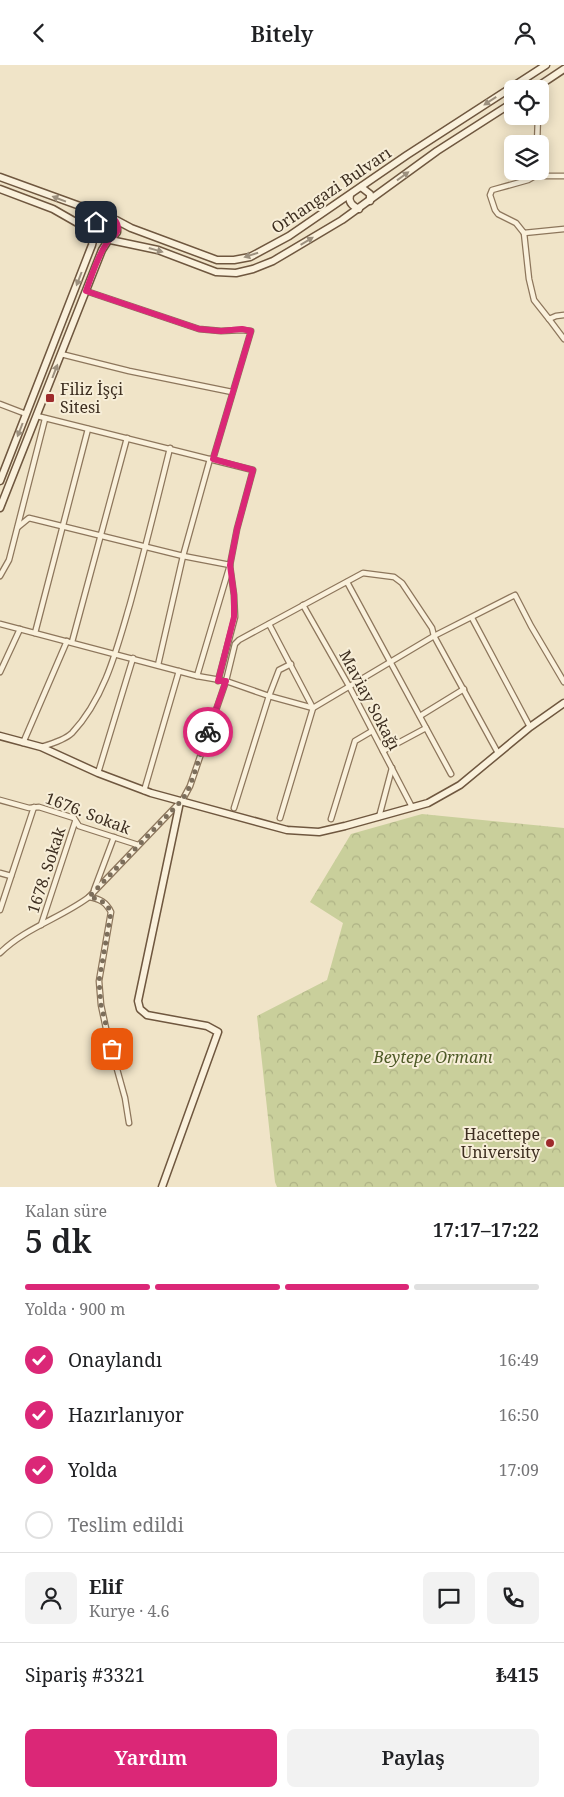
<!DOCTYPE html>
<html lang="tr">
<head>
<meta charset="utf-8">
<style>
	:root { --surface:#fff; --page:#f2f2f2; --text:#202124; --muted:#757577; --line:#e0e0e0; --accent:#db2777 }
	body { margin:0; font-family:"Noto Serif",serif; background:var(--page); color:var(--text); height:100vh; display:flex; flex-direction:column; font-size:19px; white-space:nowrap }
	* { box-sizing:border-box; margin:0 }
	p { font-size:16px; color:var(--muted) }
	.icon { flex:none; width:28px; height:28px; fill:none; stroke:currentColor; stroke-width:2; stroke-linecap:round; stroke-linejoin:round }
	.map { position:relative; height:1122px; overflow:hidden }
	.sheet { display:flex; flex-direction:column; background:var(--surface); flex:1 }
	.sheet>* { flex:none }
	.fabs { position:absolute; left:504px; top:15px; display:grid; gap:10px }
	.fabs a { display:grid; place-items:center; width:45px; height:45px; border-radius:8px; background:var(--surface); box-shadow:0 2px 12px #0003; font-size:25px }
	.pin { position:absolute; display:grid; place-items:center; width:42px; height:42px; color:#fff; margin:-21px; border-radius:10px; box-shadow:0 2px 8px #0006 }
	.courier { position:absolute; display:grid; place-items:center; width:50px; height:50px; margin:-25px; border:4px solid #db2777; border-radius:50%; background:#fff; color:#222; box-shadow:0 1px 6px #0007 }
	.headline em { font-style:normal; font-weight:600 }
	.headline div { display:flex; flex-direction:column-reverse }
	.headline { display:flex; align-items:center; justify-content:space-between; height:85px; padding:0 25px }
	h1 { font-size:32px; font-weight:600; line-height:38px }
	.bar { display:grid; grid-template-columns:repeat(4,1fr); gap:8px 5px; align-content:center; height:60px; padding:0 25px }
	.bar i { height:6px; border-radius:4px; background:var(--line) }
	.bar .selected { background:var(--accent) }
	.bar p { grid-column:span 4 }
	.line { display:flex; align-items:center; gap:12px; padding:0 25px; border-top:1px solid var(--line) }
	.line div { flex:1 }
	.round { display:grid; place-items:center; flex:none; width:52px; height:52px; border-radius:8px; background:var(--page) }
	ol { padding:0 25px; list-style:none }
	li { display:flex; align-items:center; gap:15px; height:55px }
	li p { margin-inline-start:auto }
	li .icon { padding:5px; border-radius:50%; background:var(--accent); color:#fff; stroke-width:4 }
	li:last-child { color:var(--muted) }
	li i { width:28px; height:28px; border:2px solid var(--line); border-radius:50% }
	.action { display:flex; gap:10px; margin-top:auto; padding:10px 25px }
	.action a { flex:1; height:58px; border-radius:8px; background:var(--accent); color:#fff; font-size:20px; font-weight:600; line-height:58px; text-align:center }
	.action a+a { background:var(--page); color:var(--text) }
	header { display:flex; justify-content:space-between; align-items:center; height:65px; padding:0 25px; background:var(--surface); font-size:22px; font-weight:600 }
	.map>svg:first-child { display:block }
	.forest { fill:url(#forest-crowns) }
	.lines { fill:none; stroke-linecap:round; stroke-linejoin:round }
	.street-casing { stroke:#8d765c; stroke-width:7 }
	.secondary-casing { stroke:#6f573f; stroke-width:9 }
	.street { stroke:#faf1dc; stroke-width:4.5 }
	.secondary { stroke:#faf1dc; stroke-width:6 }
	.oneway { fill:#9c907e }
	.done { stroke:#7c6e5b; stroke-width:5; stroke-dasharray:0 9 }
	.route { stroke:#db2777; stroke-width:6 }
	.poi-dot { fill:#9e2a2b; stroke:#f7eed8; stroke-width:2 }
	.labels { text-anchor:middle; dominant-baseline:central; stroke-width:4; stroke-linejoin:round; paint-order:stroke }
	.street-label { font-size:16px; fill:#3d2e20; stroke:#f7eed8 }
	.poi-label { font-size:16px; fill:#3d2e20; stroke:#f7eed8; text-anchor:start }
	.park-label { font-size:16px; font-style:italic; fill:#4d5a26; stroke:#f7eed8 }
</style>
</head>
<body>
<header><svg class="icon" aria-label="back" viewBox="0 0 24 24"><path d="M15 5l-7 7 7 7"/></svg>Bitely<svg class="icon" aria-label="person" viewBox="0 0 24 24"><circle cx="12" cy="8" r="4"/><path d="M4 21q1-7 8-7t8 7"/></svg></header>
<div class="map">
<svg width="564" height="1122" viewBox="0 0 564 1122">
	<defs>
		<pattern id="forest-crowns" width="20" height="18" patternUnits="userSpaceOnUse" patternTransform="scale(1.25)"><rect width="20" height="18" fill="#c9cf9b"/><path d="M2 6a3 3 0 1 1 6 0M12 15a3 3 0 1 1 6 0" fill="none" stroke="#aeb285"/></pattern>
	</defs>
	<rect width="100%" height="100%" fill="#f0e4c8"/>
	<path class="forest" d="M 422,749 L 564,763 L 564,1122 L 277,1122 L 275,1117 L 257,951 L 327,915 L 343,858 L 310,837 L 351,769 Z"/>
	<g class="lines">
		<defs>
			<g id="street">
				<path d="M 537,79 L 538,51"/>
				<path d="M 535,106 L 535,111 L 564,111"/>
				<path d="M 535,111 L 528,115 L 492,125 L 490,130 L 495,145 L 498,149 L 516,158 L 524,168 L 564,164"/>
				<path d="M 524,168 L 529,214 L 534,235 L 549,254 L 556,251 L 564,250"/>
				<path d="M 86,226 L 199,264 L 221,266 L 242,265 L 251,266 L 213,394"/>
				<path d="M 549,254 L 564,274"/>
				<path d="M 61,289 L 129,306 L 232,327"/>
				<path d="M 0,339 L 26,349"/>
				<path d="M 37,351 L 253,405 L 237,464 L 230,500 L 197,611"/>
				<path d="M 18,462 L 29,453 L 183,491 L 230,500"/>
				<path d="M 0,511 L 9,495 L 45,354"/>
				<path d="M 347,517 L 451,709"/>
				<path d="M 303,540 L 349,621 L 412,742"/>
				<path d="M 472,553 L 530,662"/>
				<path d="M 0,559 L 197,611 L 226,616 L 269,631 L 313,643 L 434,571 L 515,530 L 531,561 L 564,617"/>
				<path d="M 269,559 L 313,643 L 280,753"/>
				<path d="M 35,568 L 88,364"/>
				<path d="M 72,577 L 127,373"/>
				<path d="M 158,600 L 183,491 L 210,394"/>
				<path d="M 0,607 L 20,564"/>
				<path d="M 218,616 L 235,552 L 234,530 L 230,501"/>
				<path d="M 420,651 L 464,624"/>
				<path d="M 23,678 L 67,576"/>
				<path d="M 41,682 C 51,679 65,675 72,668 C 105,633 117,583 130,539 C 144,488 157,436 170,383"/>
				<path d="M 383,686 L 426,663"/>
				<path d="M 98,708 L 133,593"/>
				<path d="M 144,726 L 179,606"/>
				<path d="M 0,735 L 29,743 L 39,742 L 74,753 L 79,761 L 138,780"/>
				<path d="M 234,743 L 269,631 L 279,605 L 291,599"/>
				<path d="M 379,752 L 392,703"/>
				<path d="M 331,754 L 355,676 L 372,666"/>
				<path d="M 0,808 L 11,811"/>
				<path d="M 94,825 L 114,772"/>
				<path d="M 89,832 C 100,834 106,837 111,847 L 99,916 L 101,940 L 107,968 L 125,1033 L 129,1058"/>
				<path d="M 0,845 L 34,742"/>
				<path d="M 41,860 L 75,757"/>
				<path d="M 0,888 C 25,863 61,853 89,832 L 183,734 L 190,721 L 226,616 L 235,579 L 239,575 L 363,508 L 394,512 L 402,518 L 432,563 L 434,571 L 498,688"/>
			</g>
			<g id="secondary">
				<path d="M 534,24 L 564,4"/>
				<path d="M 0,112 L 113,153 L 117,159 L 117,167 L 112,173 L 109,174 L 102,185 L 0,443"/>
				<path d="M 361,122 L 370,129 L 370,136"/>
				<path d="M 0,124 L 53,144 L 95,168 L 101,173 L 158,185 L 216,207 L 236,208 L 253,204 L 273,196 L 342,155 L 437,86 L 512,38"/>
				<path d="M 350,130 C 348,137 352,141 359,144"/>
				<path d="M 116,155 L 131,163 L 217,195 L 234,195 L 250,192 L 289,171 L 407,90 L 546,0"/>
				<path d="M 0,416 L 92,180 L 95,168 L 96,157 L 105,151"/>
				<path d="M 0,671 L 41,682 L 98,708 L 151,728 L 287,765 L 319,767 L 345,761 L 428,738 L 460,720 L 530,662 L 564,638"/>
				<path d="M 162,1122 L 218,967 L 207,961 L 147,950 L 140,944 L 138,936 L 180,737"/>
			</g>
		</defs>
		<use href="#street" class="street-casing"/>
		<use href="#secondary" class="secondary-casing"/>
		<use href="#street" class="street"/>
		<use href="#secondary" class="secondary"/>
	</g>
	<defs><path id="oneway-solid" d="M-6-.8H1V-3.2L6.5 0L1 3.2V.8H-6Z" transform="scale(1.25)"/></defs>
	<g class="oneway">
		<use href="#oneway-solid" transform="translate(490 36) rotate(147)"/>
		<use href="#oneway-solid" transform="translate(403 111) rotate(-36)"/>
		<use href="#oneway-solid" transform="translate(59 134) rotate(-159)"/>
		<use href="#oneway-solid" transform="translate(307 176) rotate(-31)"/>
		<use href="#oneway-solid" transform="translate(156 185) rotate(16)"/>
		<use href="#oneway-solid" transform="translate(251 190) rotate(162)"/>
		<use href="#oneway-solid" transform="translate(79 214) rotate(111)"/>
		<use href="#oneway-solid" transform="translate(55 306) rotate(-69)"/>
		<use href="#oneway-solid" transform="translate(20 365) rotate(111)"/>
	</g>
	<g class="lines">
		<path class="done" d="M 112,984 L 101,940 L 99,916 L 111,847 C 106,837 100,834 89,832 L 183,734 L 190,721 L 208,667"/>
		<path class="route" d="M 96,157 C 99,153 101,151 106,151 C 113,151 118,157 118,164 C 117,171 109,173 106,179 C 97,193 92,210 86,226 L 199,264 L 221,266 L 242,264 L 251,266 L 213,394 L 253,405 L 237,464 L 230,500 L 234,530 L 234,552 L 218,616 L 226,616 L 208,667"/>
	</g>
	<g class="poi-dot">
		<rect x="45" y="328" width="10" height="10" rx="2.5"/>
		<circle cx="550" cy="1078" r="5"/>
	</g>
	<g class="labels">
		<g class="street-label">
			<text transform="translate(331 125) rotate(-34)">Orhangazi Bulvarı</text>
			<text transform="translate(370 635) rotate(62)">Maviay Sokağı</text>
			<text transform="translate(88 748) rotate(21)">1676. Sokak</text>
			<text transform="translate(46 805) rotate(-72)">1678. Sokak</text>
		</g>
		<g class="poi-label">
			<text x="60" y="324">Filiz İşçi<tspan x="60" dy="18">Sitesi</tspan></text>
			<text x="540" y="1069" text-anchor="end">Hacettepe<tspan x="540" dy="18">University</tspan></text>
		</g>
		<g class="park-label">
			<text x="433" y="992">Beytepe Ormanı</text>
		</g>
	</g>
</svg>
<div class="fabs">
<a><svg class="icon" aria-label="locate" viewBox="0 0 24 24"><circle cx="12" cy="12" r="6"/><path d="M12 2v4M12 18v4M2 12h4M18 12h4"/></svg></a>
<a><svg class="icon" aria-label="layers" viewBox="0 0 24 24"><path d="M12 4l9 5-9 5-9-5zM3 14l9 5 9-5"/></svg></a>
</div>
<div class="pin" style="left:112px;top:984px;background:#ea580c"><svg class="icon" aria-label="bag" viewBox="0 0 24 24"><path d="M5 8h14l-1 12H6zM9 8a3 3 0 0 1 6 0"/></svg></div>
<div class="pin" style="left:96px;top:157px;background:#1f2937"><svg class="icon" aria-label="home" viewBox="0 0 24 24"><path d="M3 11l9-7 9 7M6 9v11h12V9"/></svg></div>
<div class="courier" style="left:208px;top:667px"><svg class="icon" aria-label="bike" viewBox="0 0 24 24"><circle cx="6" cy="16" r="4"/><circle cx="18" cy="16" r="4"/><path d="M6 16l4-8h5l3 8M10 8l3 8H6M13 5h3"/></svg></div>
</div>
<section class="sheet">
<div class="headline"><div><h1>5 dk</h1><p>Kalan süre</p></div><em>17:17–17:22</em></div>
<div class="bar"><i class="selected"></i><i class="selected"></i><i class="selected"></i><i></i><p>Yolda · 900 m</p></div>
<ol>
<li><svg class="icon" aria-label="check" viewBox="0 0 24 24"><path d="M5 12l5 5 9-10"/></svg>Onaylandı<p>16:49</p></li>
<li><svg class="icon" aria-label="check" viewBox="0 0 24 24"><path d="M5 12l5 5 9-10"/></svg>Hazırlanıyor<p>16:50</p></li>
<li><svg class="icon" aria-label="check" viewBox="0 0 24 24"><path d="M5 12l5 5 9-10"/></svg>Yolda<p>17:09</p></li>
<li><i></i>Teslim edildi</li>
</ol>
<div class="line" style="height:90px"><a class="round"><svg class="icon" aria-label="person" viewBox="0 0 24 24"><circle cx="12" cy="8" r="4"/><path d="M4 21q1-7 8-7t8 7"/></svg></a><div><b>Elif</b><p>Kurye · 4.6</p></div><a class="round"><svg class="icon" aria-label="chat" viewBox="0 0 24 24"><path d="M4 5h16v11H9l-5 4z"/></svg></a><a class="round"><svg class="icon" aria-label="phone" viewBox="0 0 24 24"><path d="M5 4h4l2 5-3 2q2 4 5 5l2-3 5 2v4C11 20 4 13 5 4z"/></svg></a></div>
<div class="line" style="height:65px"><div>Sipariş #3321</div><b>₺415</b></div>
<div class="action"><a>Yardım</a><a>Paylaş</a></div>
</section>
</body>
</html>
